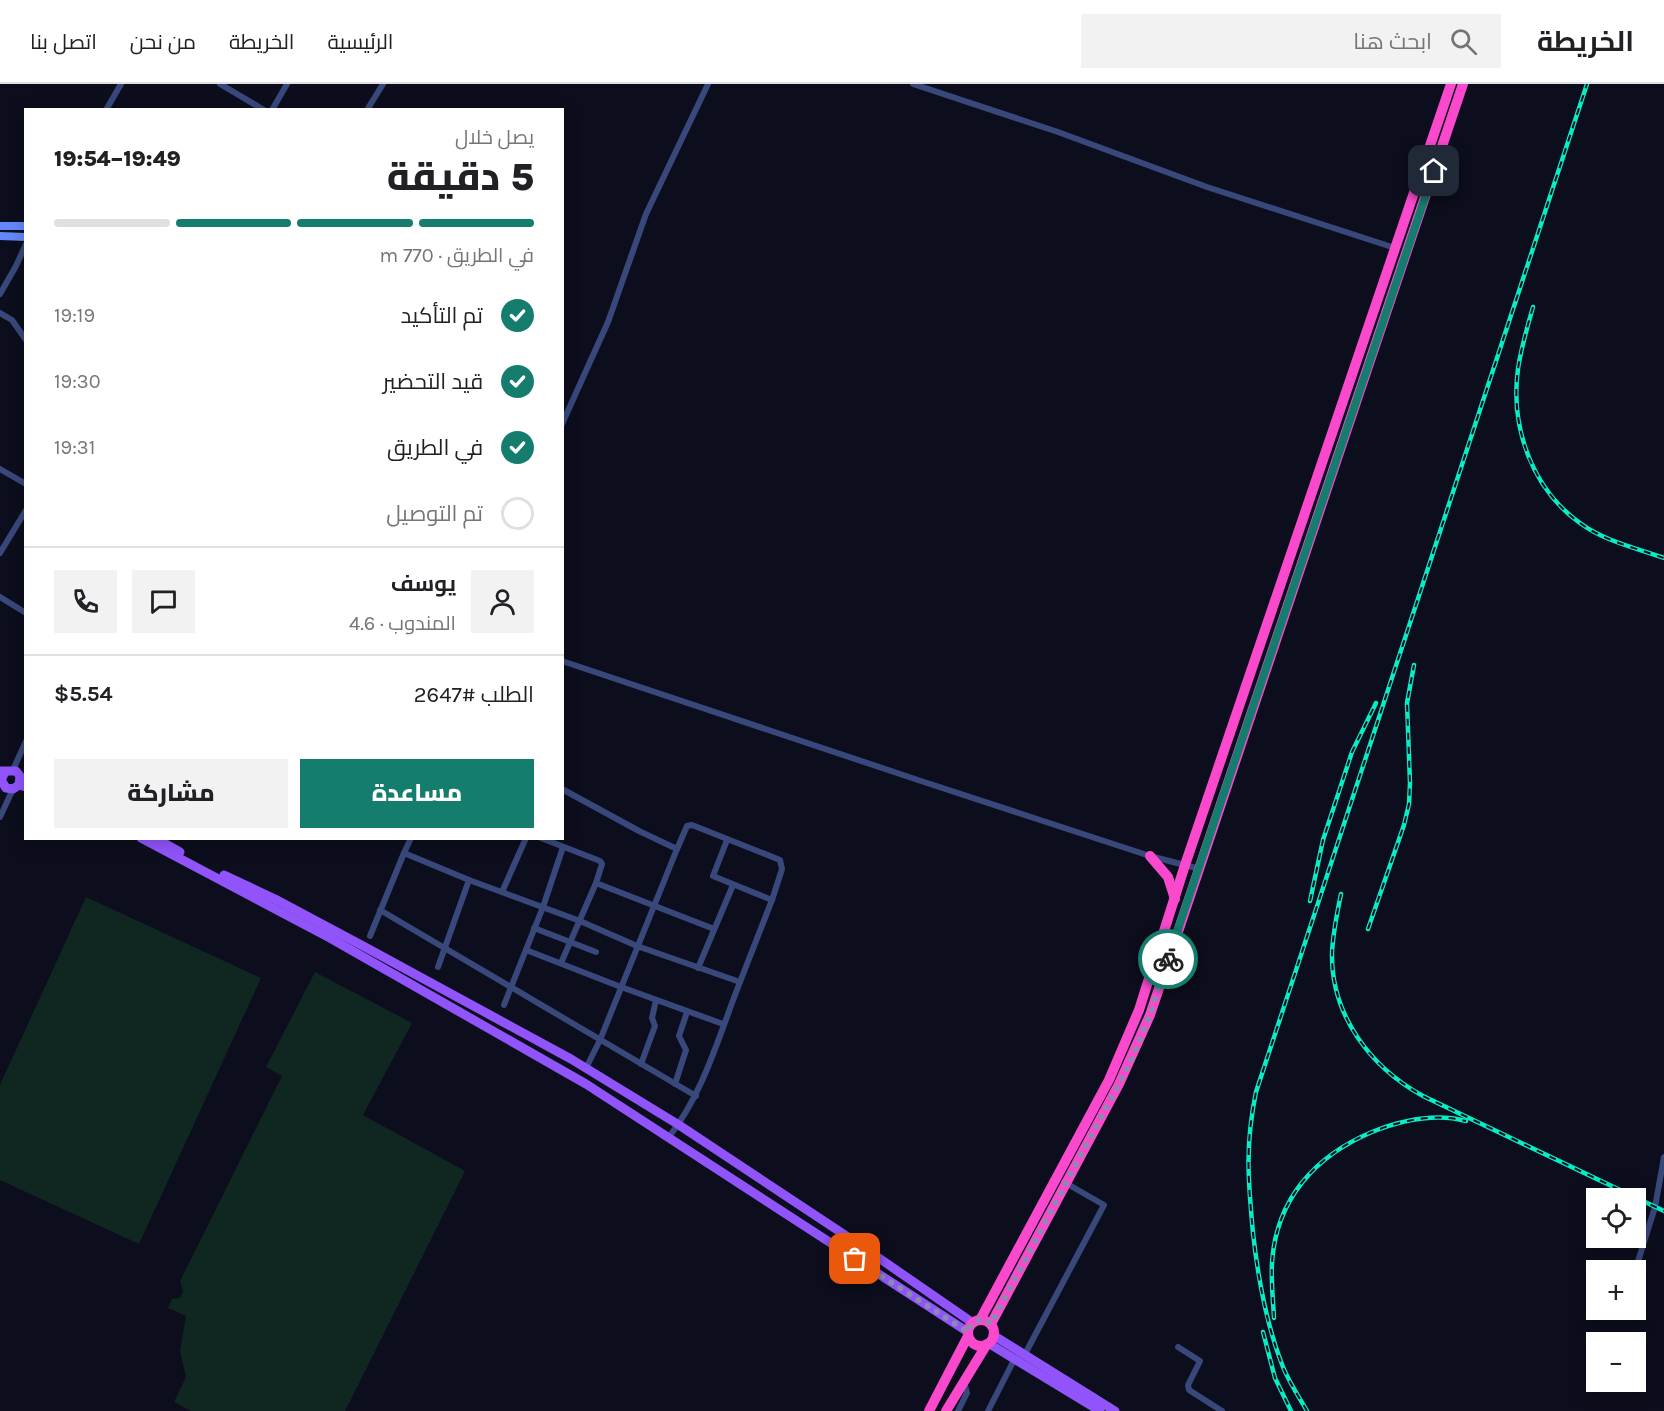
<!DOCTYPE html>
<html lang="ar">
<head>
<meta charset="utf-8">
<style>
	:root { --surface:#fff; --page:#f2f2f2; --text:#202124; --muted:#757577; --line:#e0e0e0; --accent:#157d6d }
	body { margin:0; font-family:Karla,Cairo,sans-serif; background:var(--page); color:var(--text); direction:rtl; height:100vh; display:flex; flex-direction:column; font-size:22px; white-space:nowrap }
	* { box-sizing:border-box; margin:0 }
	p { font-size:20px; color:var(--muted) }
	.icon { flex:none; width:33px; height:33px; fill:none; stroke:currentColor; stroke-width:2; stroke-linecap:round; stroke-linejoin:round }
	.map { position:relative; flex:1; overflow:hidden; direction:ltr }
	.side { position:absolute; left:24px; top:24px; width:540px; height:732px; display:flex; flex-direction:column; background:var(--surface); border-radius:0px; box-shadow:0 3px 15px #0003; direction:rtl }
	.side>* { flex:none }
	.controls { position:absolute; left:1586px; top:1104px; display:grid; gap:12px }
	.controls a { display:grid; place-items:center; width:60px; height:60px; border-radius:0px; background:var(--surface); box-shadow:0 3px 15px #0003; font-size:30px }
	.pin { position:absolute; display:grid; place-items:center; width:51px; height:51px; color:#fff; margin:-26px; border-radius:12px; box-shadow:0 3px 9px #0006 }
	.courier { position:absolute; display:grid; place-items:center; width:60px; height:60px; margin:-30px; border:4px solid #157d6d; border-radius:50%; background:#fff; color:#222; box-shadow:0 2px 8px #0007 }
	.overview em { font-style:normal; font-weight:800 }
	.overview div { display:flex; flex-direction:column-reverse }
	.overview { display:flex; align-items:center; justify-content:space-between; height:102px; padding:0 30px }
	h1 { font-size:39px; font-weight:800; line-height:45px }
	.bar { display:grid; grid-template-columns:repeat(4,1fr); gap:9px 6px; align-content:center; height:72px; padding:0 30px }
	.bar i { height:8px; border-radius:4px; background:var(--line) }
	.bar .selected { background:var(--accent) }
	.bar p { grid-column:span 4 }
	.line { display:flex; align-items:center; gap:15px; padding:0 30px; border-top:2px solid var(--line) }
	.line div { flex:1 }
	.round { display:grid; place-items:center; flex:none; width:63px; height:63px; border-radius:0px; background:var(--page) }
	ol { padding:0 30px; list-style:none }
	li { display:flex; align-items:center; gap:18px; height:66px }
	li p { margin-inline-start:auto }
	li .icon { padding:6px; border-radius:50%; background:var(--accent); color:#fff; stroke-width:4 }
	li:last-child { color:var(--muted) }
	li i { width:33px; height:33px; border:3px solid var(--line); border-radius:50% }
	.action { display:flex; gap:12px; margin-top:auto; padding:12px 30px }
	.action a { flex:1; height:69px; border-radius:0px; background:var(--accent); color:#fff; font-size:24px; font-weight:800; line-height:69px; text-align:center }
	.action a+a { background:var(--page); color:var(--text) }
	header { display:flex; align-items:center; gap:36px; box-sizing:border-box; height:84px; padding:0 30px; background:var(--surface); border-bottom:2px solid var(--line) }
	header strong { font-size:28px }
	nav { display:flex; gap:33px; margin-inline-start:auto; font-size:21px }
	.search { width:420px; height:54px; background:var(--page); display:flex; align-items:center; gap:15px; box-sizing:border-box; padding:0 21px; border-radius:0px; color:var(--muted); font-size:22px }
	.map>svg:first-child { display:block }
	.green { fill:#0f2720 }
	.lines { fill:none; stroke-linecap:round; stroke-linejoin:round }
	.street { stroke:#38487b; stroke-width:6 }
	.secondary { stroke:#6488fb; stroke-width:8 }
	.primary { stroke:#9054fa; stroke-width:9 }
	.highway { stroke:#fa49cd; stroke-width:10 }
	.rail-casing { stroke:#07edc6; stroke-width:4.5 }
	.rail { stroke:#0c0e1d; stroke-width:2; stroke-dasharray:7; stroke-linecap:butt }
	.done { stroke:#888daf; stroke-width:6; stroke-dasharray:0 10.8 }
	.route { stroke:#157d6d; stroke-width:8 }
</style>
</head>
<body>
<header>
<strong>الخريطة</strong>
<div class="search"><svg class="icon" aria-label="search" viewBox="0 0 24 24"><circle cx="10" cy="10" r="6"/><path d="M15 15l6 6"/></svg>ابحث هنا</div>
<nav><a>الرئيسية</a><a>الخريطة</a><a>من نحن</a><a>اتصل بنا</a></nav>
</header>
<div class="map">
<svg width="1664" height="1327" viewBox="0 0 1664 1327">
	<rect width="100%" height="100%" fill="#0c0e1d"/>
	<g class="green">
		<path d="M 86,813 L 261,894 L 139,1160 L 0,1096 L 0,1001 Z"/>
		<path d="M 315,888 L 412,939 L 363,1031 L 465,1087 L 345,1327 L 191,1327 L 174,1318 L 186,1293 L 180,1267 L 186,1232 L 168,1224 L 172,1215 L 180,1214 L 183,1208 L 180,1197 L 282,992 L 266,983 Z"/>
	</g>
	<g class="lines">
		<g class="street">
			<path d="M 220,0 L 264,26"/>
			<path d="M 913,0 L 1058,48 L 1207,103 L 1395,164"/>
			<path d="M 106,26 L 121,0"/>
			<path d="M 272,26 L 287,0"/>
			<path d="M 367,26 L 383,0"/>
			<path d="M 0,210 L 16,182 L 26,160"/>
			<path d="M 0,229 L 12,236 L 26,256"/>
			<path d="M 562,340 L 608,238 L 646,130 L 708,0"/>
			<path d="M 0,385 L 26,400"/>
			<path d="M 0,469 L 26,426"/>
			<path d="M 0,513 L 26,529"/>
			<path d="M 562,577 L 918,696 L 1150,772 L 1200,785"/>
			<path d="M 13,686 L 26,657"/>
			<path d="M 562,705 L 639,747 L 677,765 L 600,956 L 586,984"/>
			<path d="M 0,733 L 13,705"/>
			<path d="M 541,754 L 600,777 L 602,780 L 596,799 L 561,879"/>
			<path d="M 727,756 L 713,792 L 772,816"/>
			<path d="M 677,765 L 687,742 L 692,741 L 780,776 L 782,785 L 772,816 L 740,898"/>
			<path d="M 404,769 L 411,754"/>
			<path d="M 596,799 L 714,845"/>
			<path d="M 502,808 L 526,754"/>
			<path d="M 380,826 L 696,1012"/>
			<path d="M 534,844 L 596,868"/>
			<path d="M 370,852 L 404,769 L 469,796 L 580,837 L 637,862 L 740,898 C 719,951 704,1009 668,1054"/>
			<path d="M 526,866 L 621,903 L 723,940"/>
			<path d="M 438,883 L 469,796"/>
			<path d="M 698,884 L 733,801"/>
			<path d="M 504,921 L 543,823 L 563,763"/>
			<path d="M 641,980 L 655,942 L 652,934 L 656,916"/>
			<path d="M 675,1000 L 686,966 L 679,952 L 687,928"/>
			<path d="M 1635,1187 L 1655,1123 L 1664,1073"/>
			<path d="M 1178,1263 L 1200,1277 L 1188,1301 L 1189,1306 L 1222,1327"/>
			<path d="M 1025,1270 L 1104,1121 L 1064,1098"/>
			<path d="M 958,1327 L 967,1309 L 964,1298"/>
			<path d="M 988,1327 L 1015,1274"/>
		</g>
		<g class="secondary">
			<path d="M 0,142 L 26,142"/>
			<path d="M 0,152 L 26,153"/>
		</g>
		<g class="primary">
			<path d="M 0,687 L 16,687 L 20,692 L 19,701"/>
			<path d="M 5,688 L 1,696 L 6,704 L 13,705 L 19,701 L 26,703"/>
			<path d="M 141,754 L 330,854 L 586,1000 L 968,1248"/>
			<path d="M 155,754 L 180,768"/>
			<path d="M 224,791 L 275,815 L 365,863 L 571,975 L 679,1041 L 860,1161 L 973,1239"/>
			<path d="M 993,1251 L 1115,1327"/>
			<path d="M 988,1259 L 1100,1327"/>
		</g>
		<g class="highway">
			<path d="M 1150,772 L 1168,793 L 1175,815"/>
			<path d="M 980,1236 L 1109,996 L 1139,926 L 1185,781 L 1451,0"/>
			<circle cx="981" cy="1249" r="13"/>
			<path d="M 991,1240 L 1119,1000 L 1150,931 L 1463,0"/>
			<path d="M 929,1327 L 968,1252"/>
			<path d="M 946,1327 L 987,1260"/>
		</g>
		<defs>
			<g id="rail">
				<path d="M 1533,223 C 1527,244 1521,264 1518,285 C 1510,343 1532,405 1580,439 C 1604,457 1636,464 1664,474"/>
				<path d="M 1341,810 C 1337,829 1333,849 1332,869 C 1331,931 1370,983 1423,1012 L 1664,1127"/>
				<path d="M 1310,817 L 1323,756 L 1352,668 L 1376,619"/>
				<path d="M 1368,845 L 1404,741 L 1409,720 L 1410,699 L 1407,619 L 1414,581"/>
				<path d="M 1274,1234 C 1273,1216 1271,1198 1272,1179 C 1276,1115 1315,1072 1372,1048 C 1402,1036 1435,1029 1466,1037"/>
				<path d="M 1263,1248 L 1275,1294 L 1291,1327"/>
				<path d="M 1307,1327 C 1299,1313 1289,1298 1283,1283 C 1266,1240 1258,1194 1253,1149 C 1248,1096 1245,1061 1256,1008 L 1587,0"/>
			</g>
		</defs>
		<use href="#rail" class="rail-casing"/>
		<use href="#rail" class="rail"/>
	</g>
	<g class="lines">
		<path class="done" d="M 855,1175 L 968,1248 C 971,1236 981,1232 991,1240 L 1131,977 L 1150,931 L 1168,875"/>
		<path class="route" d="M 1168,875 L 1434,87"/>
	</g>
</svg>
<div class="controls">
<a><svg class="icon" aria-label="locate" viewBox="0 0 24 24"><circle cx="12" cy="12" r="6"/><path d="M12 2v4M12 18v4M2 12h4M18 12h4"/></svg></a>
<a>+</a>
<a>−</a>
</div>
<div class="pin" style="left:855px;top:1175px;background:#ea580c"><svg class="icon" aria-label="bag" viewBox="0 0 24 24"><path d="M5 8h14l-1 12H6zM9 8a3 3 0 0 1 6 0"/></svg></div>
<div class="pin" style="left:1434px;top:87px;background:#1f2937"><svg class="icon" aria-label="home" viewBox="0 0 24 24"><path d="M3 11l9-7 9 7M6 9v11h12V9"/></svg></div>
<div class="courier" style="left:1168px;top:875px"><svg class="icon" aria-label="bike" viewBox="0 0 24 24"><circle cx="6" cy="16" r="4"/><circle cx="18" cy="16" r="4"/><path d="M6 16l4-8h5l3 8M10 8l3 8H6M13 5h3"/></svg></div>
<section class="side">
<div class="overview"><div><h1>5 دقيقة</h1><p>يصل خلال</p></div><em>19:49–19:54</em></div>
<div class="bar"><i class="selected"></i><i class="selected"></i><i class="selected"></i><i></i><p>في الطريق · 770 m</p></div>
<ol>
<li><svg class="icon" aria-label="check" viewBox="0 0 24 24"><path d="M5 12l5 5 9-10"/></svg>تم التأكيد<p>19:19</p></li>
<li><svg class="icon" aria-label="check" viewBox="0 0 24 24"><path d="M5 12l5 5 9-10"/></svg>قيد التحضير<p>19:30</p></li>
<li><svg class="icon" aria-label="check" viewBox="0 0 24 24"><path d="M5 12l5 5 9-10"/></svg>في الطريق<p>19:31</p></li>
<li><i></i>تم التوصيل</li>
</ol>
<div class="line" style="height:108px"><a class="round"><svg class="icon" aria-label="person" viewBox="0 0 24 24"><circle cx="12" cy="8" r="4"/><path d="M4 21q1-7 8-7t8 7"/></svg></a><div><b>يوسف</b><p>المندوب · 4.6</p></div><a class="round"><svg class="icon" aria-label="chat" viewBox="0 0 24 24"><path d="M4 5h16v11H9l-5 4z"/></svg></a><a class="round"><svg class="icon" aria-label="phone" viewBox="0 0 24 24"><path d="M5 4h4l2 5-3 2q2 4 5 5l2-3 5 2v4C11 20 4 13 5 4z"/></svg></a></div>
<div class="line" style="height:78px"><div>الطلب #2647</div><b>$5.54</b></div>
<div class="action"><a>مساعدة</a><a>مشاركة</a></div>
</section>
</div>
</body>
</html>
